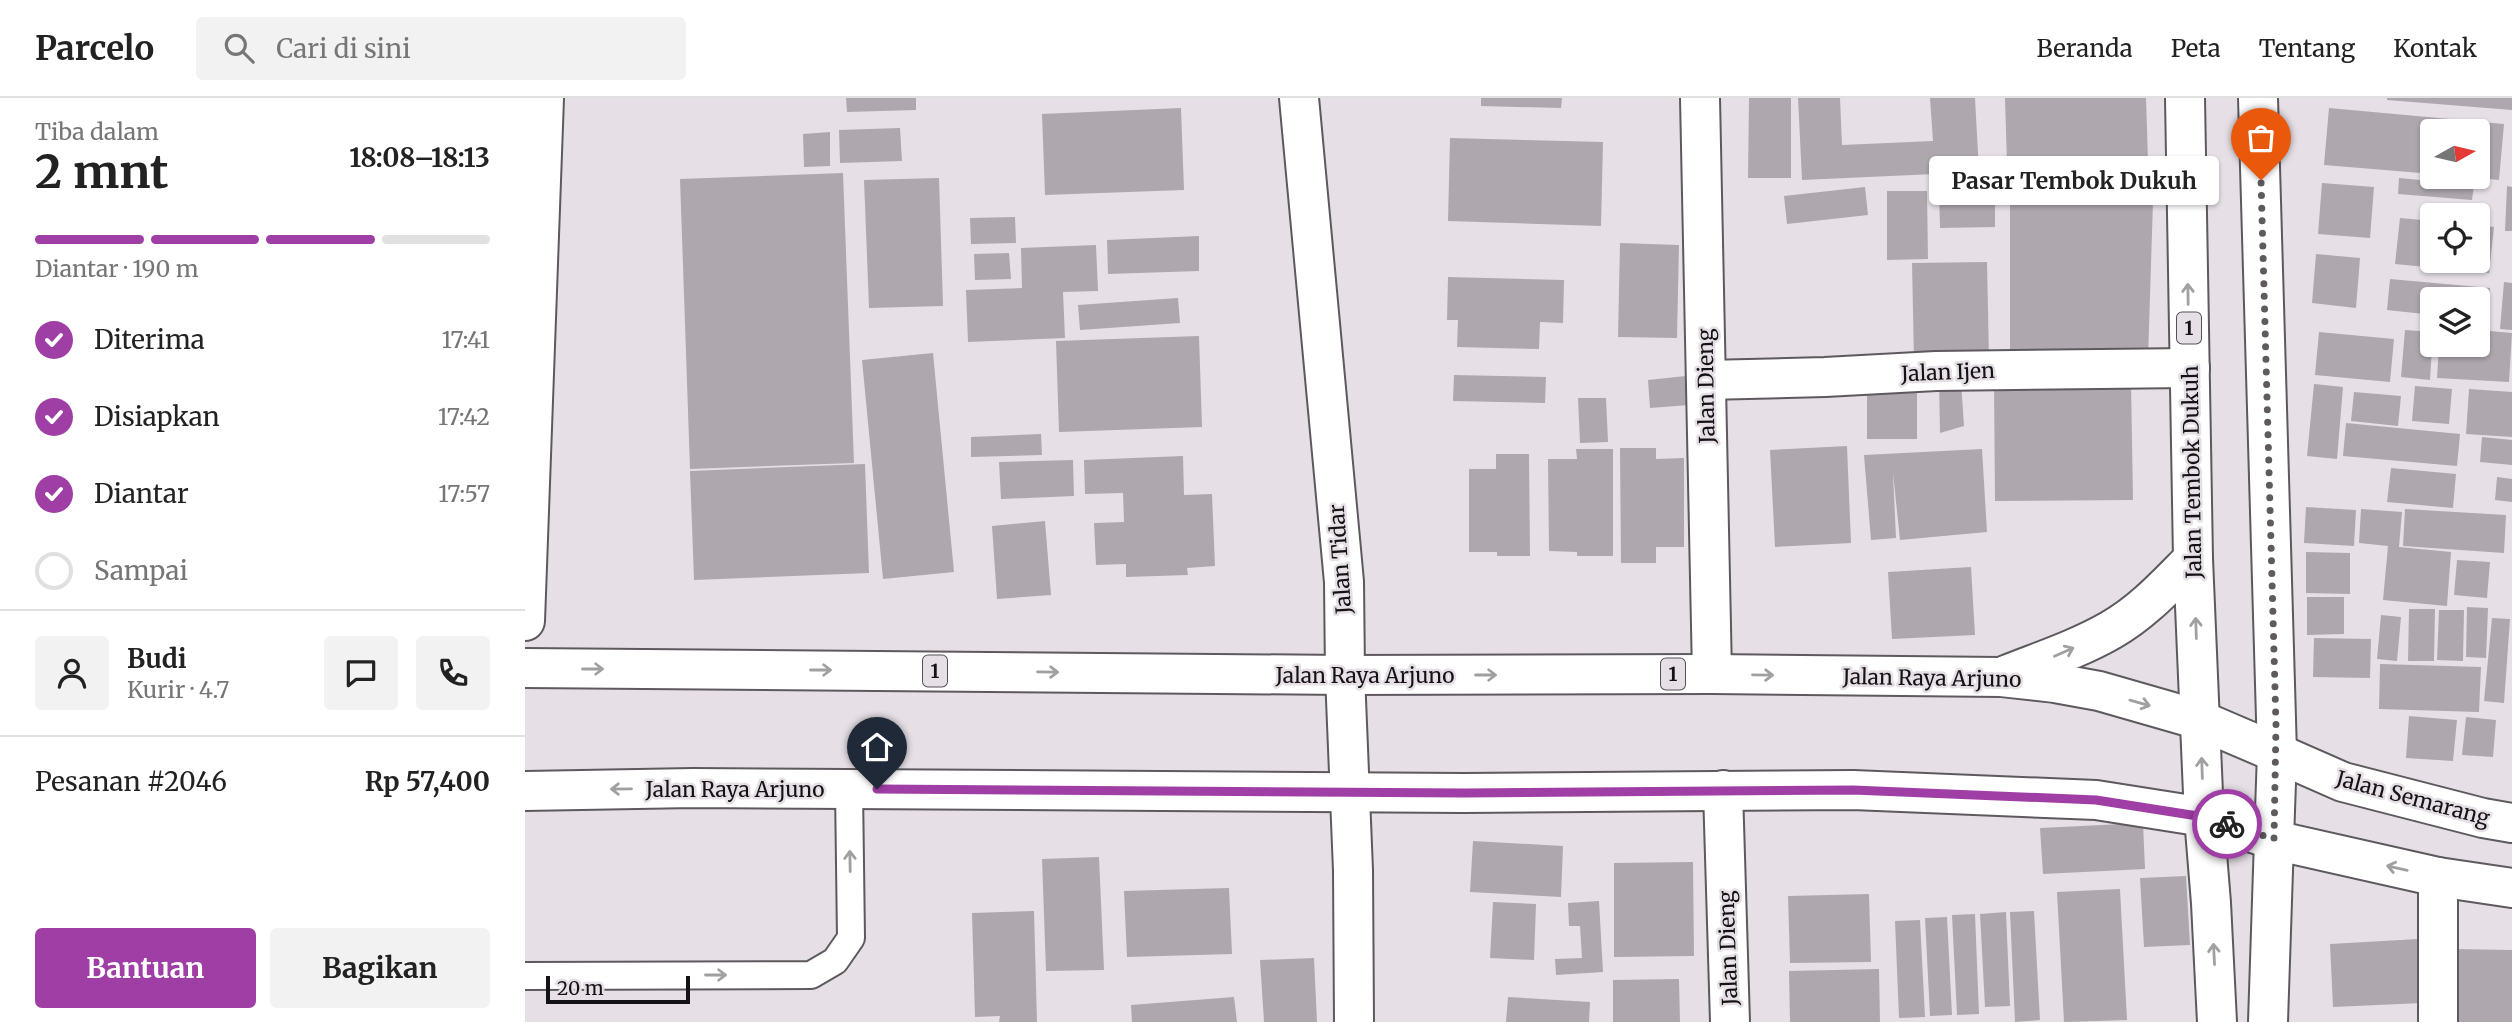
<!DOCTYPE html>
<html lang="id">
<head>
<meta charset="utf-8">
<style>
	:root { --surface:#fff; --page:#f2f2f2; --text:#222; --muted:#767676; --line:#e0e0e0; --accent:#9f3ea5 }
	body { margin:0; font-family:Merriweather,serif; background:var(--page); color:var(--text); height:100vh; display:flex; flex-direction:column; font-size:26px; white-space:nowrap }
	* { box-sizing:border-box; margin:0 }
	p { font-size:23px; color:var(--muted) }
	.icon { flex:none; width:38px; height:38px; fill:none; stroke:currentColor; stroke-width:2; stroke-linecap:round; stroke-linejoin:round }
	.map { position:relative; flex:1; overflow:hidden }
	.sheet { display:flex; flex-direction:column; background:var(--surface); width:525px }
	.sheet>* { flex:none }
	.needle { width:46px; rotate:82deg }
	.fabs { position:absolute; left:1895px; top:21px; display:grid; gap:14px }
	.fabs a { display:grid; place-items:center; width:70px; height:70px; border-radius:7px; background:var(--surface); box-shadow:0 2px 5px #0004; font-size:35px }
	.scale { position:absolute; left:21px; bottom:18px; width:144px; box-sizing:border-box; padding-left:7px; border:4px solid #151215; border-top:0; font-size:19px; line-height:24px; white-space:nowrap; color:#151215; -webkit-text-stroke:5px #e6e0e6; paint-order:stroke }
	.pin { position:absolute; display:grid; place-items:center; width:60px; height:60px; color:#fff; margin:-72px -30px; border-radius:50% 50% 50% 0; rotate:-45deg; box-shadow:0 0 7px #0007 }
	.pin .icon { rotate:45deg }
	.courier { position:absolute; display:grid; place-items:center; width:70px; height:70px; margin:-35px; border:5px solid #9f3ea5; border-radius:50%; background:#fff; color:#222; box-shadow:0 2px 9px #0007 }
	.bubble { position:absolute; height:49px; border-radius:7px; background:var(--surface); box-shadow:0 2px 5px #0004; font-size:23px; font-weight:700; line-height:49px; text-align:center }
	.summary em { font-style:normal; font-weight:700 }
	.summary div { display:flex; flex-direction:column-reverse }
	.summary { display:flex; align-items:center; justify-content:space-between; height:119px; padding:0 35px }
	h1 { font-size:46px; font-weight:700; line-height:52px }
	.bar { display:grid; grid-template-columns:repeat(4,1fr); gap:10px 7px; align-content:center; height:84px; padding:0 35px }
	.bar i { height:9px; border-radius:5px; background:var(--line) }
	.bar .current { background:var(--accent) }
	.bar p { grid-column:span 4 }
	.line { display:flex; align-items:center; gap:18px; padding:0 35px; border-top:2px solid var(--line) }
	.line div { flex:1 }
	.round { display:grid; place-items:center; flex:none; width:74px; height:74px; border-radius:7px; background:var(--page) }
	ol { padding:0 35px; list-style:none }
	li { display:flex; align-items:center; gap:21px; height:77px }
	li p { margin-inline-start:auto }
	li .icon { padding:7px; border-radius:50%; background:var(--accent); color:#fff; stroke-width:4 }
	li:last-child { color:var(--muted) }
	li i { width:38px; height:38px; border:4px solid var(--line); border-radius:50% }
	.button { display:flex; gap:14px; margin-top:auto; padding:14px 35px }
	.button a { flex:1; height:80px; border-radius:7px; background:var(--accent); color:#fff; font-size:28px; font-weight:700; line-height:80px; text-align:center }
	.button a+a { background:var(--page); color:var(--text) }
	header { display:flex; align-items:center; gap:42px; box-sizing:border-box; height:98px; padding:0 35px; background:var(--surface); border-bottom:2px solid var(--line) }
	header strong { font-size:33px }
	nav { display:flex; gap:38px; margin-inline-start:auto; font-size:24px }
	.search { width:490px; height:63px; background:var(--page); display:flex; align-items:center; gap:18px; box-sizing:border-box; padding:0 24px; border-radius:7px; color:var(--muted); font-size:26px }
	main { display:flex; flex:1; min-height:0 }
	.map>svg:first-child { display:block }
	.building { fill:#aea8ae }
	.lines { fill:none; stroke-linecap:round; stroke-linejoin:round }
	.service-casing { stroke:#5e595e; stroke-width:30 }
	.minor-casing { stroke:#5e595e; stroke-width:42 }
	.tertiary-casing { stroke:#5e595e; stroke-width:42 }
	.secondary-casing { stroke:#5e595e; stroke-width:42 }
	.primary-casing { stroke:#5e595e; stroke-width:42 }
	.trunk-casing { stroke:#5e595e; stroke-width:42 }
	.service { stroke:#fff; stroke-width:26 }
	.minor { stroke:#fff; stroke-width:38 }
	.tertiary { stroke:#fff; stroke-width:38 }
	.secondary { stroke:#fff; stroke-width:38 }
	.primary { stroke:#fff; stroke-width:38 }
	.trunk { stroke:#fff; stroke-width:38 }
	.oneway { stroke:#a1a0a1 }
	.done { stroke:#5e5a5e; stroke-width:7; stroke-dasharray:0 12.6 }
	.route { stroke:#9f3ea5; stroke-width:9 }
	.labels { text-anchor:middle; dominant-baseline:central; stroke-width:5; stroke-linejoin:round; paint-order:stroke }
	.shield { fill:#e6e0e6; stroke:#545054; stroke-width:2 }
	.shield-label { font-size:19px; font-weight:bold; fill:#151215 }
	.street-label { font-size:21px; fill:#151215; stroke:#e6e0e6 }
</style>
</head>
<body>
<header>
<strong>Parcelo</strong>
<div class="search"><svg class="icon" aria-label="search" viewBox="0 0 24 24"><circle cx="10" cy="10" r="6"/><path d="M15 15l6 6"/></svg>Cari di sini</div>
<nav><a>Beranda</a><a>Peta</a><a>Tentang</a><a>Kontak</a></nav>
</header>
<main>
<section class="sheet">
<div class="summary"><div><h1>2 mnt</h1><p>Tiba dalam</p></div><em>18:08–18:13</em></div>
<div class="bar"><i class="current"></i><i class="current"></i><i class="current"></i><i></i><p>Diantar · 190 m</p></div>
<ol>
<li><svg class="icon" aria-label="check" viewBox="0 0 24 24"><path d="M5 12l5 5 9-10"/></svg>Diterima<p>17:41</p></li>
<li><svg class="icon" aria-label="check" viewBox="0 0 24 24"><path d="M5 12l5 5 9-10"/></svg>Disiapkan<p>17:42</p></li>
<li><svg class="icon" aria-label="check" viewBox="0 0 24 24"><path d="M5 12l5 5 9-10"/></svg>Diantar<p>17:57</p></li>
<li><i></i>Sampai</li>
</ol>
<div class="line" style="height:126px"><a class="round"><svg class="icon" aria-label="person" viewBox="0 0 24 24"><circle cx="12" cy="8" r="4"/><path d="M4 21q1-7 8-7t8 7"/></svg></a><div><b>Budi</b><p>Kurir · 4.7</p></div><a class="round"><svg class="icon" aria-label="chat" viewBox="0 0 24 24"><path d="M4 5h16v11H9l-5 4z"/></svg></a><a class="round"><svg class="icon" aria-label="phone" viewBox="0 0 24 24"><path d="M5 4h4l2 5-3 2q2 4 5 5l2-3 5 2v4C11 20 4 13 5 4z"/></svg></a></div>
<div class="line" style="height:91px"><div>Pesanan #2046</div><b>Rp 57,400</b></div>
<div class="button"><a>Bantuan</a><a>Bagikan</a></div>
</section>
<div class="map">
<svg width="1987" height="924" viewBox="0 0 1987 924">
	<rect width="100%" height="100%" fill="#e6e0e6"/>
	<g class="building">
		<path d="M 321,0 L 391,0 L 391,12 L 322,14 Z"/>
		<path d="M 956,0 L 1037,0 L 1036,10 L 956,8 Z"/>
		<path d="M 1224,0 L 1266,0 L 1266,80 L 1223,80 Z"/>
		<path d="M 1273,0 L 1315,0 L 1317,47 L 1408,43 L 1405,0 L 1450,0 L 1454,74 L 1277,82 Z"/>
		<path d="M 1480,0 L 1621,0 L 1624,95 L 1483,98 Z"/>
		<path d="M 1862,0 L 1987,0 L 1987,12 L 1862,2 Z"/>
		<path d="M 656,10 L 659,92 L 520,97 L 517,16 Z"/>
		<path d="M 1804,10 L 1979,26 L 1974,82 L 1953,80 L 1953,33 L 1908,33 L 1908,76 L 1799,67 Z"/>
		<path d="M 375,30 L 377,63 L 315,65 L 314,32 Z"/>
		<path d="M 305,34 L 305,68 L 279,69 L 278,36 Z"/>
		<path d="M 925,40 L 1078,44 L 1076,128 L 923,123 Z"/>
		<path d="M 318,75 L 329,365 L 165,371 L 155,81 Z"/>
		<path d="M 414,80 L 418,208 L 344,210 L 339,82 Z"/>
		<path d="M 1874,80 L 1949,87 L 1947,102 L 1873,96 Z"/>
		<path d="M 1797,85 L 1849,89 L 1845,140 L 1793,136 Z"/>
		<path d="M 1982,88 L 1987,89 L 1987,133 L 1980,133 Z"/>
		<path d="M 1340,89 L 1343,117 L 1262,126 L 1259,98 Z"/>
		<path d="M 1470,92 L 1470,129 L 1415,130 L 1414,93 Z"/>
		<path d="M 1362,93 L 1402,93 L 1403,161 L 1362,162 Z"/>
		<path d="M 1485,101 L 1628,104 L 1623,261 L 1485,272 Z"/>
		<path d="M 490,119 L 491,145 L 446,146 L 445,120 Z"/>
		<path d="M 1875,120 L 1908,123 L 1908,163 L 1953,163 L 1953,127 L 1969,129 L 1964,175 L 1870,166 Z"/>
		<path d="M 674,138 L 674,173 L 583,176 L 582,142 Z"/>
		<path d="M 1095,145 L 1154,147 L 1152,240 L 1093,239 Z"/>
		<path d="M 571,147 L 573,193 L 538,194 L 540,240 L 443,244 L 441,192 L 497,190 L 496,150 Z"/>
		<path d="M 484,155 L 486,181 L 450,182 L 449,156 Z"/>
		<path d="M 1791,156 L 1835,160 L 1831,210 L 1787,205 Z"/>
		<path d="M 1462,164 L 1464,260 L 1389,263 L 1387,165 Z"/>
		<path d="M 923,179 L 1039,182 L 1038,225 L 1015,224 L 1014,251 L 932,249 L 933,222 L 922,222 Z"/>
		<path d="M 1865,181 L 1965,190 L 1962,222 L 1953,221 L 1953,201 L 1908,201 L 1908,217 L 1862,212 Z"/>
		<path d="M 1979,184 L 1987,185 L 1987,232 L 1975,231 Z"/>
		<path d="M 653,200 L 655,225 L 555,232 L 553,207 Z"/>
		<path d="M 1880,232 L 1908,234 L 1905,282 L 1876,279 Z"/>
		<path d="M 1953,232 L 1987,235 L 1984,284 L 1912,280 L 1914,247 L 1953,247 Z"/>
		<path d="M 1794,234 L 1869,241 L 1865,284 L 1790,277 Z"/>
		<path d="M 674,238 L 677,329 L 534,334 L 531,243 Z"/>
		<path d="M 408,255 L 429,474 L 358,481 L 337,262 Z"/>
		<path d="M 929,277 L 1021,279 L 1020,305 L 928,303 Z"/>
		<path d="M 1161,278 L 1164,307 L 1125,310 L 1123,282 Z"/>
		<path d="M 1414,281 L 1436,283 L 1439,328 L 1415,335 Z"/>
		<path d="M 1606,284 L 1608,402 L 1470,403 L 1469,285 Z"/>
		<path d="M 1789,286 L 1818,289 L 1812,361 L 1782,358 Z"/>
		<path d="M 1890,288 L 1927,291 L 1924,326 L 1887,323 Z"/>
		<rect x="1342" y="290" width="50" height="51"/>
		<path d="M 1944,291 L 1987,294 L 1987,339 L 1941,336 Z"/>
		<path d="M 1829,294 L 1876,298 L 1873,328 L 1826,323 Z"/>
		<path d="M 1053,300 L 1081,300 L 1083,344 L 1055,345 Z"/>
		<path d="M 1821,325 L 1935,336 L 1932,368 L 1818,358 Z"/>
		<path d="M 516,336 L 517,357 L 446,359 L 446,339 Z"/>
		<path d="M 1957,339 L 1987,342 L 1987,367 L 1955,364 Z"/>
		<path d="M 1322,348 L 1326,445 L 1250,449 L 1245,352 Z"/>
		<path d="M 1095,350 L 1131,350 L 1131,361 L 1159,360 L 1159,449 L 1131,449 L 1131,465 L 1096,465 Z"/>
		<path d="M 1051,351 L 1088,351 L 1088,458 L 1052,458 L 1052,454 L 1024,453 L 1023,361 L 1052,361 Z"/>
		<path d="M 1457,351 L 1462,434 L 1375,442 L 1368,375 L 1371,440 L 1346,442 L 1339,357 Z"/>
		<path d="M 971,356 L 1004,356 L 1005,458 L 972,458 L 972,454 L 944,454 L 944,371 L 971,371 Z"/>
		<path d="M 658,358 L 659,397 L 687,396 L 690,468 L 662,470 L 663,477 L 601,479 L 601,466 L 571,467 L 569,425 L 599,424 L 598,395 L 560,396 L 559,362 Z"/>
		<path d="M 548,362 L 549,398 L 476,401 L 474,364 Z"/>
		<path d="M 340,366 L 344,475 L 169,482 L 165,373 Z"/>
		<path d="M 1866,370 L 1931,376 L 1928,410 L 1862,404 Z"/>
		<path d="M 1972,379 L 1987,381 L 1987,404 L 1970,402 Z"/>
		<path d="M 1781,409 L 1831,412 L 1829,448 L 1779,445 Z"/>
		<path d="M 1836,411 L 1877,414 L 1874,449 L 1926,454 L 1922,508 L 1858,502 L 1863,448 L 1834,445 Z"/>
		<path d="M 1880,411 L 1981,417 L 1979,455 L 1878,448 Z"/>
		<path d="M 520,423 L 526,497 L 472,501 L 467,428 Z"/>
		<path d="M 1781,454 L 1825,455 L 1825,496 L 1781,495 Z"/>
		<path d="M 1932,462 L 1965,464 L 1962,500 L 1929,497 Z"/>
		<path d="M 1446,469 L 1450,537 L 1367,541 L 1363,474 Z"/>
		<path d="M 1782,499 L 1819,499 L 1819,536 L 1782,537 Z"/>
		<path d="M 1942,509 L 1963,510 L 1961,560 L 1941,559 Z"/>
		<path d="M 1884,511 L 1910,511 L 1909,563 L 1883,563 Z"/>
		<path d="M 1914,512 L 1939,512 L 1938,563 L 1912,562 Z"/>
		<path d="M 1856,517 L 1876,519 L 1872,563 L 1852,561 Z"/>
		<path d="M 1967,520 L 1985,521 L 1979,605 L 1959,603 Z"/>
		<path d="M 1789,540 L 1846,541 L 1845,580 L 1788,579 Z"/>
		<path d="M 1855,566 L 1956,569 L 1954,614 L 1854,611 Z"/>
		<path d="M 1884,618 L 1932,622 L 1928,663 L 1881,660 Z"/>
		<path d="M 1941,619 L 1971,622 L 1968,659 L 1937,657 Z"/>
		<path d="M 1618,725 L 1620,771 L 1518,776 L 1515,730 Z"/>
		<path d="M 948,743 L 1038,748 L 1036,799 L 945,794 Z"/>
		<path d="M 574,759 L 579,872 L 521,873 L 517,761 Z"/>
		<path d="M 1168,764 L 1169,858 L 1089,859 L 1089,765 Z"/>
		<path d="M 1661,778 L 1665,847 L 1619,849 L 1615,780 Z"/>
		<path d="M 704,790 L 707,856 L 602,859 L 599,793 Z"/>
		<path d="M 1595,791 L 1602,922 L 1539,924 L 1532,794 Z"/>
		<path d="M 1344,796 L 1346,864 L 1265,865 L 1263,798 Z"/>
		<path d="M 1074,803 L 1078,874 L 1031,877 L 1030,861 L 1057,860 L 1055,828 L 1044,828 L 1043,805 Z"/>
		<path d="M 968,804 L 1011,806 L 1009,862 L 965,860 Z"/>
		<path d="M 509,813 L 512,924 L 474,924 L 475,918 L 450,919 L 447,815 Z"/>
		<path d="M 1509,813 L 1515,922 L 1490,924 L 1485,814 Z"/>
		<path d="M 1481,814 L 1485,908 L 1460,909 L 1455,816 Z"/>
		<path d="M 1450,816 L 1454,916 L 1432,917 L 1427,817 Z"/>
		<path d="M 1422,819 L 1427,917 L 1405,918 L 1400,820 Z"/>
		<path d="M 1395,822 L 1400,919 L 1374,920 L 1370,823 Z"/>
		<path d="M 1893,841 L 1897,905 L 1808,909 L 1805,846 Z"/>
		<path d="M 1929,851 L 1987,852 L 1987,924 L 1929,924 Z"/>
		<path d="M 789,860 L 792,924 L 739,924 L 735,862 Z"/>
		<path d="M 1354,871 L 1355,924 L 1265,924 L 1264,873 Z"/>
		<path d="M 1154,881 L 1155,924 L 1088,924 L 1088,882 Z"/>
		<path d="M 709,899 L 712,924 L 607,924 L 606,907 Z"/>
		<path d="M 983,899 L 1065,904 L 1064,924 L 981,924 Z"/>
	</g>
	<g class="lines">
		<defs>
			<path id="service" d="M 0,878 L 286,877 L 310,863 L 326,840 L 324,691"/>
			<g id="minor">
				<path d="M 1175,0 L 1187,576"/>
				<path d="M 1181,282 L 1300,279 L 1411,273 L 1665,270"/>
				<path d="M 0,523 L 19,0"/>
				<path d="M 1198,692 L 1205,924"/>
				<path d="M 1913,779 L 1913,924"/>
			</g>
			<g id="tertiary">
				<path d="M 774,0 L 819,484 L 820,577"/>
				<path d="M 1752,655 L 1818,684 L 1958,720 L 1987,725"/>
				<path d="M 1749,742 L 1913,779 L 1987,790"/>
			</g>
			<g id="secondary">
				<path d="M 1679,719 L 1686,805 L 1692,924"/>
				<path d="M 1743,924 L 1749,742"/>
			</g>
			<path id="primary" d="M 820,577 L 828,772 L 829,924"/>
			<g id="trunk">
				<path d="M 1660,0 L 1668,461 L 1679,719"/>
				<path d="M 0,570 L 820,577 L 1187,576 L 1476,579 L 1530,585 L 1574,593 L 1675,622 L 1752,655"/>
				<path d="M 1481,577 C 1516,563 1553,551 1586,532 C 1618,514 1643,486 1668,461"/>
				<path d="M 0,693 L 168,690 L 939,695 L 1328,692 L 1571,702 L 1679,719 L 1749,742 L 1752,655 L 1733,0"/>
			</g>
		</defs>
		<use href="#service" class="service-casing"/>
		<use href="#minor" class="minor-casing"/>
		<use href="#tertiary" class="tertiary-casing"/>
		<use href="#secondary" class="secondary-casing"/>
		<use href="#primary" class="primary-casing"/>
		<use href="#trunk" class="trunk-casing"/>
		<use href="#service" class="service"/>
		<use href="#minor" class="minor"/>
		<use href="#tertiary" class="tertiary"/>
		<use href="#secondary" class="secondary"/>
		<use href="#primary" class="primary"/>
		<use href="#trunk" class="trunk"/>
	</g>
	<defs><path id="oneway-shaft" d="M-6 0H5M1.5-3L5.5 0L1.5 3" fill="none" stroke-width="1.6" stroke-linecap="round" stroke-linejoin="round" transform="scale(1.75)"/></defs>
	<g class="oneway">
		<use href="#oneway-shaft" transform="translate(1663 196) rotate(-91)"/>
		<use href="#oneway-shaft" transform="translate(1671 530) rotate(-92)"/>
		<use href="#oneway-shaft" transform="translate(1539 554) rotate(-24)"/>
		<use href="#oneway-shaft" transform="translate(68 571)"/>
		<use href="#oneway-shaft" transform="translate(296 572)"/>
		<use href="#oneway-shaft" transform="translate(523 574) rotate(1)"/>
		<use href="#oneway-shaft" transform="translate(961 577)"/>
		<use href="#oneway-shaft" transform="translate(1238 577) rotate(1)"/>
		<use href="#oneway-shaft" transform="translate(1615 605) rotate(16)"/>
		<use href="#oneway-shaft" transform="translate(1677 670) rotate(-92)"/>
		<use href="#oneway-shaft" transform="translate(96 691) rotate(179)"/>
		<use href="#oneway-shaft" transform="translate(325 763) rotate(-91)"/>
		<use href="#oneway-shaft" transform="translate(1872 770) rotate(-167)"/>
		<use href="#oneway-shaft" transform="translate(1689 856) rotate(-93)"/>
		<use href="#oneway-shaft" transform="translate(191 877)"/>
	</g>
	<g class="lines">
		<path class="done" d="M 1702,726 L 1749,741 L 1751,627 L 1736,82"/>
		<path class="route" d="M 352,691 L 939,695 L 1328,692 L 1571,702 L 1679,719 L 1702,726"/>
	</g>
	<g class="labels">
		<g class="shield">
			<rect x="1652" y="214.5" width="24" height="31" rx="5"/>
			<rect x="398" y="557.5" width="24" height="31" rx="5"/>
			<rect x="1136" y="560.5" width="24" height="31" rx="5"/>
		</g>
		<g class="shield-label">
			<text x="1664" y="230">1</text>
			<text x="410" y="573">1</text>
			<text x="1148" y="576">1</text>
		</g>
		<g class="street-label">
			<text transform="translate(1423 274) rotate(-2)">Jalan Ijen</text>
			<text transform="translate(1181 288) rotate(-91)">Jalan Dieng</text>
			<text transform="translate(1667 374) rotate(-91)">Jalan Tembok Dukuh</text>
			<text transform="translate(815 461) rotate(-94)">Jalan Tidar</text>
			<text x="840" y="577">Jalan Raya Arjuno</text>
			<text transform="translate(1407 580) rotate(1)">Jalan Raya Arjuno</text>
			<text x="210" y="691">Jalan Raya Arjuno</text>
			<text transform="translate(1888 700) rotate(15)">Jalan Semarang</text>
			<text transform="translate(1203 850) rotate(-92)">Jalan Dieng</text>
		</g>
	</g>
</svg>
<div class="fabs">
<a><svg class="needle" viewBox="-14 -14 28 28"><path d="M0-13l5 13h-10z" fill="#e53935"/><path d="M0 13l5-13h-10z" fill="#767676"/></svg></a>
<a><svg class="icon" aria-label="locate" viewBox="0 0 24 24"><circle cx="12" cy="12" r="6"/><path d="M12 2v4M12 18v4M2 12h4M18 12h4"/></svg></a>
<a><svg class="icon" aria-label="layers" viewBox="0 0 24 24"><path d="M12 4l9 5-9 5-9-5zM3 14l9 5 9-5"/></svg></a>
</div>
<div class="scale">20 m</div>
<div class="pin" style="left:1736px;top:82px;background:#ea580c"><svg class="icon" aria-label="bag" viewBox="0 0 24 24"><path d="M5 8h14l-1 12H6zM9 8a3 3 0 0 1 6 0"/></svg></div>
<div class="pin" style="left:352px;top:691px;background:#1f2937"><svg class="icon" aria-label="home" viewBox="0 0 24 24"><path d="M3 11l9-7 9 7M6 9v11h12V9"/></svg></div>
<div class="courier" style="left:1702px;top:726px"><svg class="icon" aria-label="bike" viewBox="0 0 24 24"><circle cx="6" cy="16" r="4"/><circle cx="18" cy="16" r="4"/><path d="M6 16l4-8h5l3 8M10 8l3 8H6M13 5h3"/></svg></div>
<div class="bubble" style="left:1404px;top:58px;width:290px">Pasar Tembok Dukuh</div>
</div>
</main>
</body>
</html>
